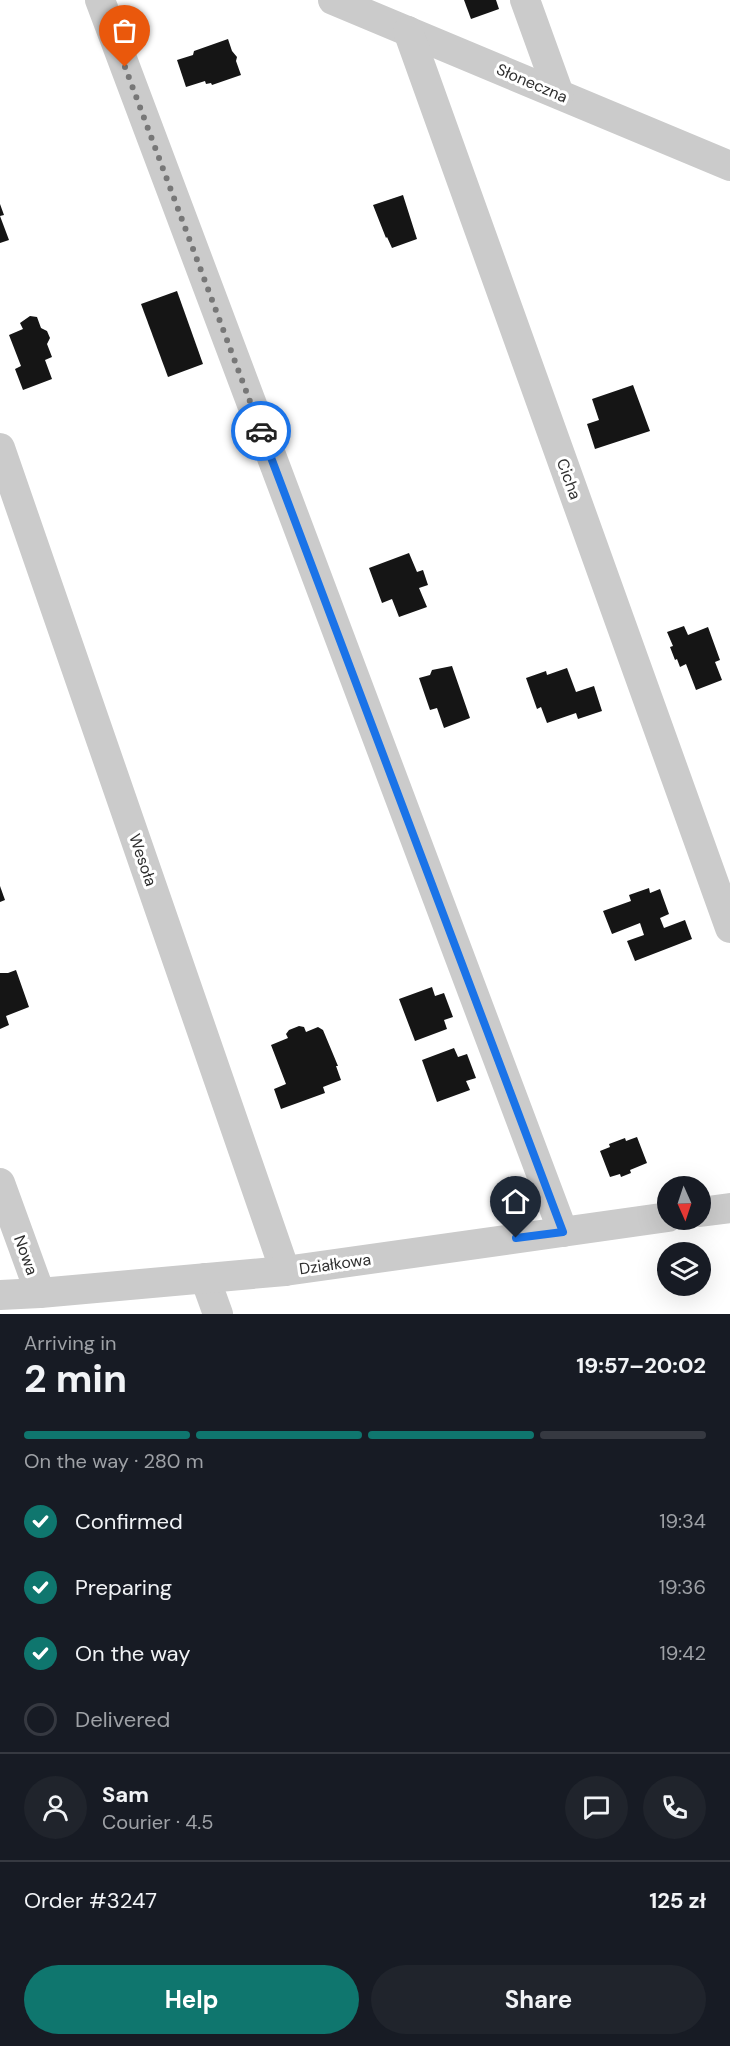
<!DOCTYPE html>
<html lang="en">
<head>
<meta charset="utf-8">
<style>
	:root { --surface:#171b24; --page:#20242c; --text:#f1f3f6; --muted:#9ea1a6; --line:#363941; --accent:#0f766e }
	body { margin:0; font-family:"DM Sans",sans-serif; background:var(--page); color:var(--text); height:100vh; display:flex; flex-direction:column; font-size:22px; white-space:nowrap }
	* { box-sizing:border-box; margin:0 }
	p { font-size:20px; color:var(--muted) }
	.icon { flex:none; width:33px; height:33px; fill:none; stroke:currentColor; stroke-width:2; stroke-linecap:round; stroke-linejoin:round }
	.map { position:relative; height:1314px; overflow:hidden }
	.sheet { display:flex; flex-direction:column; background:var(--surface); flex:1 }
	.sheet>* { flex:none }
	.needle { width:39px; rotate:177deg }
	.controls { position:absolute; left:657px; top:1176px; display:grid; gap:12px }
	.controls a { display:grid; place-items:center; width:54px; height:54px; border-radius:50%; background:var(--surface); box-shadow:0 6px 24px #0002; font-size:30px }
	.pin { position:absolute; display:grid; place-items:center; width:51px; height:51px; color:#fff; margin:-62px -26px; border-radius:50% 50% 50% 0; rotate:-45deg; box-shadow:0 0 6px #0007 }
	.pin .icon { rotate:45deg }
	.courier { position:absolute; display:grid; place-items:center; width:60px; height:60px; margin:-30px; border:4px solid #1a73e8; border-radius:50%; background:#fff; color:#222; box-shadow:0 2px 8px #0007 }
	.summary em { font-style:normal; font-weight:700 }
	.summary div { display:flex; flex-direction:column-reverse }
	.summary { display:flex; align-items:center; justify-content:space-between; height:102px; padding:0 24px }
	h1 { font-size:39px; font-weight:700; line-height:45px }
	.bar { display:grid; grid-template-columns:repeat(4,1fr); gap:9px 6px; align-content:center; height:72px; padding:0 24px }
	.bar i { height:8px; border-radius:4px; background:var(--line) }
	.bar .on { background:var(--accent) }
	.bar p { grid-column:span 4 }
	.line { display:flex; align-items:center; gap:15px; padding:0 24px; border-top:2px solid var(--line) }
	.line div { flex:1 }
	.round { display:grid; place-items:center; flex:none; width:63px; height:63px; border-radius:32px; background:var(--page) }
	ol { padding:0 24px; list-style:none }
	li { display:flex; align-items:center; gap:18px; height:66px }
	li p { margin-inline-start:auto }
	li .icon { padding:6px; border-radius:50%; background:var(--accent); color:#fff; stroke-width:4 }
	li:last-child { color:var(--muted) }
	li i { width:33px; height:33px; border:3px solid var(--line); border-radius:50% }
	.button { display:flex; gap:12px; margin-top:auto; padding:12px 24px }
	.button a { flex:1; height:69px; border-radius:36px; background:var(--accent); color:#fff; font-size:24px; font-weight:700; line-height:69px; text-align:center }
	.button a+a { background:var(--page); color:var(--text) }
	.map>svg:first-child { display:block }
	.building { fill:#151515 }
	.lines { fill:none; stroke-linecap:round; stroke-linejoin:round }
	.minor { stroke:#cbcbcb; stroke-width:30 }
	.done { stroke:#777; stroke-width:6; stroke-dasharray:0 10.8 }
	.route { stroke:#1a73e8; stroke-width:8 }
	.labels { text-anchor:middle; dominant-baseline:central; stroke-width:6; stroke-linejoin:round; paint-order:stroke }
	.street-label { font-size:16px; fill:#2e2e2e; stroke:#fff }
</style>
</head>
<body>
<div class="map">
<svg width="730" height="1314" viewBox="0 0 730 1314">
	<rect width="100%" height="100%" fill="#fff"/>
	<g class="building">
		<path d="M 464,0 L 496,0 L 499,9 L 471,19 Z"/>
		<path d="M 228,39 L 232,51 L 237,57 L 236,61 L 241,75 L 212,85 L 211,83 L 206,84 L 205,81 L 186,87 L 177,60 L 193,55 L 194,51 Z"/>
		<path d="M 403,195 L 417,239 L 392,248 L 387,237 L 386,238 L 373,205 Z"/>
		<path d="M 0,204 L 4,215 L 0,216 L 9,240 L 0,243 Z"/>
		<path d="M 177,291 L 203,364 L 168,377 L 141,304 Z"/>
		<path d="M 30,316 L 37,317 L 41,328 L 47,331 L 50,338 L 47,344 L 52,357 L 45,360 L 52,379 L 23,390 L 15,369 L 21,366 L 9,335 L 23,329 L 20,323 Z"/>
		<path d="M 633,385 L 650,431 L 595,449 L 587,424 L 599,420 L 592,399 Z"/>
		<path d="M 409,553 L 417,572 L 423,570 L 428,585 L 419,588 L 427,607 L 399,617 L 392,599 L 382,603 L 369,568 Z"/>
		<path d="M 684,626 L 688,635 L 708,627 L 720,660 L 715,662 L 722,680 L 696,690 L 686,664 L 680,667 L 677,659 L 675,660 L 670,647 L 673,646 L 667,632 Z"/>
		<path d="M 452,666 L 470,718 L 444,728 L 437,708 L 430,710 L 419,678 L 430,675 L 432,670 Z"/>
		<path d="M 567,668 L 576,692 L 594,686 L 602,711 L 578,719 L 576,713 L 547,723 L 541,707 L 537,709 L 526,678 L 546,671 L 547,675 Z"/>
		<path d="M 0,886 L 5,900 L 0,902 Z"/>
		<path d="M 649,888 L 650,893 L 660,889 L 669,914 L 660,918 L 664,928 L 685,920 L 692,939 L 635,961 L 627,941 L 644,935 L 640,923 L 612,934 L 603,911 L 631,901 L 629,895 Z"/>
		<path d="M 16,970 L 29,1007 L 6,1016 L 9,1025 L 0,1029 L 0,973 L 8,973 Z"/>
		<path d="M 432,987 L 435,996 L 444,993 L 453,1017 L 444,1020 L 447,1029 L 415,1041 L 399,999 Z"/>
		<path d="M 299,1026 L 304,1027 L 306,1032 L 318,1027 L 323,1030 L 338,1066 L 336,1066 L 341,1080 L 323,1087 L 325,1093 L 281,1109 L 274,1089 L 286,1084 L 271,1045 L 288,1038 L 286,1034 L 289,1030 Z"/>
		<path d="M 454,1048 L 458,1057 L 467,1054 L 476,1078 L 466,1081 L 470,1090 L 437,1102 L 422,1060 Z"/>
		<path d="M 637,1137 L 647,1163 L 630,1170 L 631,1173 L 621,1177 L 620,1174 L 610,1177 L 600,1151 L 610,1147 L 609,1144 L 625,1138 L 626,1141 Z"/>
	</g>
	<g class="lines">
		<g class="minor">
			<path d="M 100,0 L 563,1232"/>
			<path d="M 333,0 L 730,166"/>
			<path d="M 525,0 L 559,94"/>
			<path d="M 408,31 L 730,928"/>
			<path d="M 0,448 L 285,1271"/>
			<path d="M 0,1183 L 40,1293"/>
			<path d="M 700,1212 L 730,1208"/>
			<path d="M 205,1278 L 218,1314"/>
			<path d="M 0,1295 L 40,1293 L 285,1271 L 668,1217"/>
		</g>
	</g>
	<g class="lines">
		<path class="done" d="M 125,67 L 261,431"/>
		<path class="route" d="M 261,431 L 563,1232 L 516,1238"/>
	</g>
	<g class="labels">
		<g class="street-label">
			<text transform="translate(532 83) rotate(23)">Słoneczna</text>
			<text transform="translate(569 479) rotate(70)">Cicha</text>
			<text transform="translate(143 860) rotate(71)">Wesoła</text>
			<text transform="translate(26 1255) rotate(70)">Nowa</text>
			<text transform="translate(335 1264) rotate(-8)">Działkowa</text>
		</g>
	</g>
</svg>
<div class="controls">
<a><svg class="needle" viewBox="-14 -14 28 28"><path d="M0-13l5 13h-10z" fill="#e53935"/><path d="M0 13l5-13h-10z" fill="#9ea1a6"/></svg></a>
<a><svg class="icon" aria-label="layers" viewBox="0 0 24 24"><path d="M12 4l9 5-9 5-9-5zM3 14l9 5 9-5"/></svg></a>
</div>
<div class="pin" style="left:125px;top:67px;background:#ea580c"><svg class="icon" aria-label="bag" viewBox="0 0 24 24"><path d="M5 8h14l-1 12H6zM9 8a3 3 0 0 1 6 0"/></svg></div>
<div class="pin" style="left:516px;top:1238px;background:#1f2937"><svg class="icon" aria-label="home" viewBox="0 0 24 24"><path d="M3 11l9-7 9 7M6 9v11h12V9"/></svg></div>
<div class="courier" style="left:261px;top:431px"><svg class="icon" aria-label="car" viewBox="0 0 24 24"><path d="M5 17H2v-5l4-1 3-4h7l3 4 3 1v5h-3M9 17h6M6 11h13"/><circle cx="7" cy="17" r="2"/><circle cx="17" cy="17" r="2"/></svg></div>
</div>
<section class="sheet">
<div class="summary"><div><h1>2 min</h1><p>Arriving in</p></div><em>19:57–20:02</em></div>
<div class="bar"><i class="on"></i><i class="on"></i><i class="on"></i><i></i><p>On the way · 280 m</p></div>
<ol>
<li><svg class="icon" aria-label="check" viewBox="0 0 24 24"><path d="M5 12l5 5 9-10"/></svg>Confirmed<p>19:34</p></li>
<li><svg class="icon" aria-label="check" viewBox="0 0 24 24"><path d="M5 12l5 5 9-10"/></svg>Preparing<p>19:36</p></li>
<li><svg class="icon" aria-label="check" viewBox="0 0 24 24"><path d="M5 12l5 5 9-10"/></svg>On the way<p>19:42</p></li>
<li><i></i>Delivered</li>
</ol>
<div class="line" style="height:108px"><a class="round"><svg class="icon" aria-label="person" viewBox="0 0 24 24"><circle cx="12" cy="8" r="4"/><path d="M4 21q1-7 8-7t8 7"/></svg></a><div><b>Sam</b><p>Courier · 4.5</p></div><a class="round"><svg class="icon" aria-label="chat" viewBox="0 0 24 24"><path d="M4 5h16v11H9l-5 4z"/></svg></a><a class="round"><svg class="icon" aria-label="phone" viewBox="0 0 24 24"><path d="M5 4h4l2 5-3 2q2 4 5 5l2-3 5 2v4C11 20 4 13 5 4z"/></svg></a></div>
<div class="line" style="height:78px"><div>Order #3247</div><b>125 zł</b></div>
<div class="button"><a>Help</a><a>Share</a></div>
</section>
</body>
</html>
